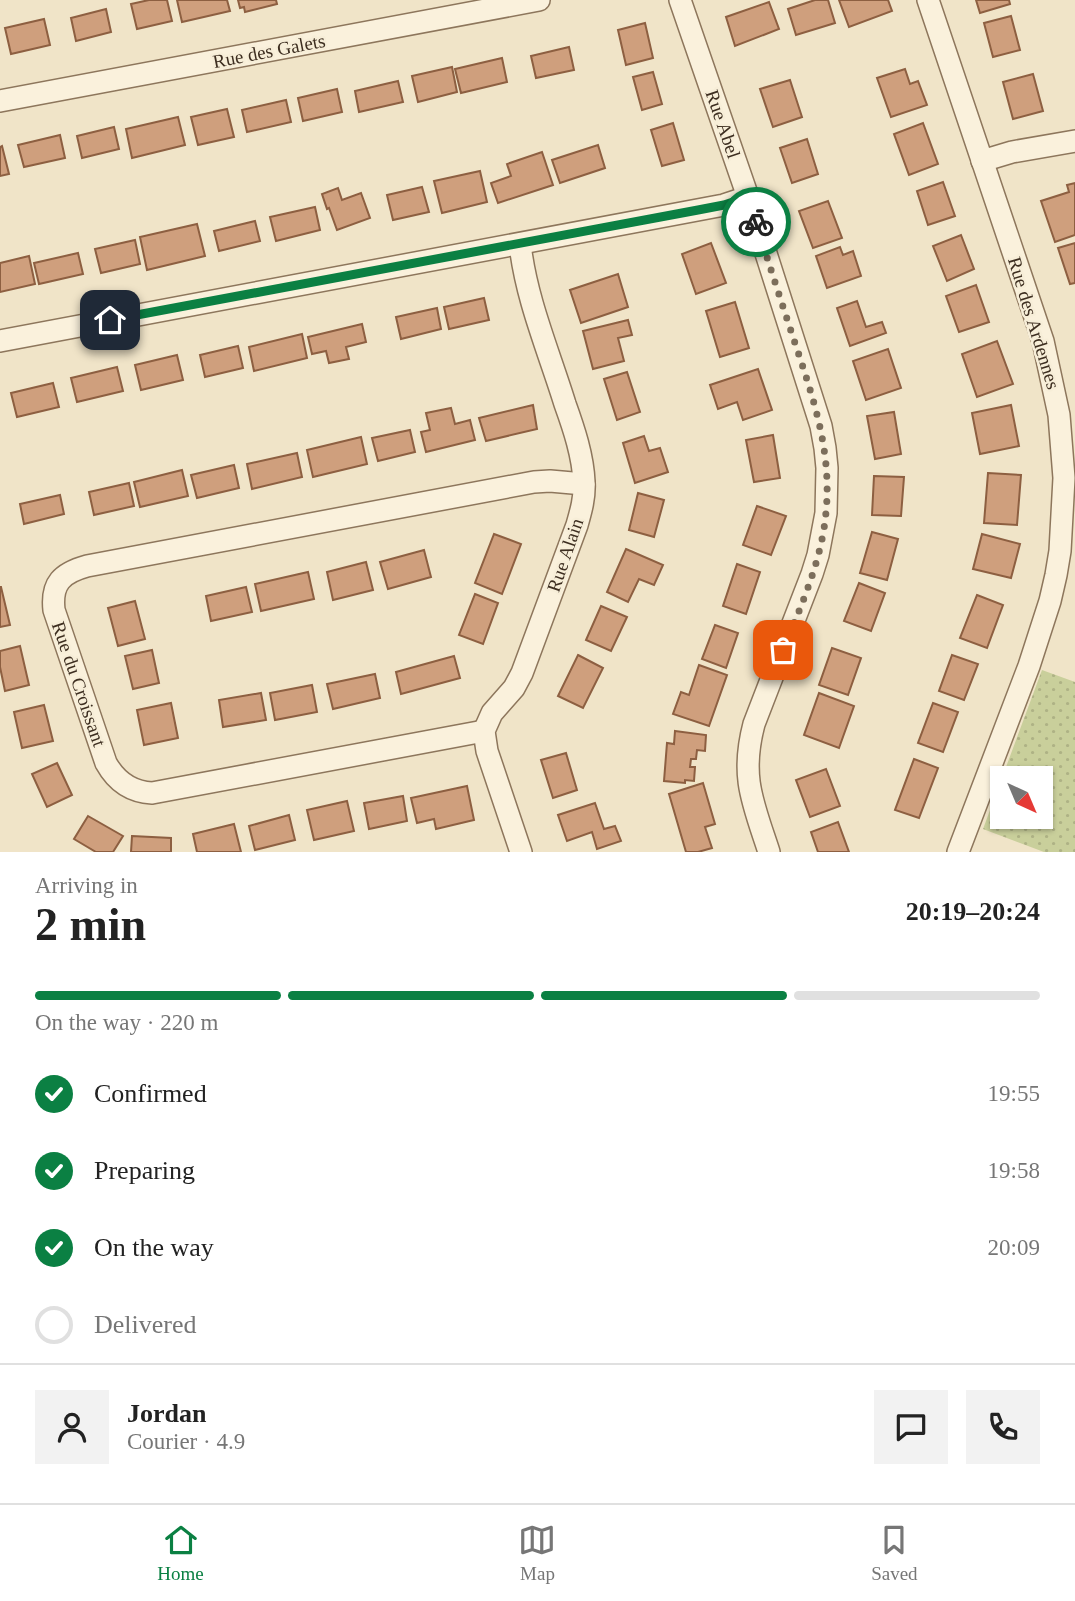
<!DOCTYPE html>
<html lang="en">
<head>
<meta charset="utf-8">
<style>
	:root { --surface:#fff; --page:#f2f2f2; --text:#222; --muted:#767676; --line:#e0e0e0; --accent:#0b8043 }
	body { margin:0; font-family:Georgia,serif; background:var(--page); color:var(--text); height:100vh; display:flex; flex-direction:column; font-size:26px; white-space:nowrap }
	* { box-sizing:border-box; margin:0 }
	p { font-size:23px; color:var(--muted) }
	.icon { flex:none; width:38px; height:38px; fill:none; stroke:currentColor; stroke-width:2; stroke-linecap:round; stroke-linejoin:round }
	.map { position:relative; height:852px; overflow:hidden }
	.sheet { display:flex; flex-direction:column; background:var(--surface); flex:1 }
	.sheet>* { flex:none }
	.needle { width:46px; rotate:136deg }
	.tools { position:absolute; left:990px; top:766px; display:grid; gap:14px }
	.tools a { display:grid; place-items:center; width:63px; height:63px; border-radius:0px; background:var(--surface); box-shadow:0 2px 5px #0004; font-size:35px }
	.pin { position:absolute; display:grid; place-items:center; width:60px; height:60px; color:#fff; margin:-30px; border-radius:14px; box-shadow:0 4px 10px #0006 }
	.courier { position:absolute; display:grid; place-items:center; width:70px; height:70px; margin:-35px; border:5px solid #0b8043; border-radius:50%; background:#fff; color:#222; box-shadow:0 2px 9px #0007 }
	.summary em { font-style:normal; font-weight:700 }
	.summary div { display:flex; flex-direction:column-reverse }
	.summary { display:flex; align-items:center; justify-content:space-between; height:119px; padding:0 35px }
	h1 { font-size:46px; font-weight:700; line-height:52px }
	.bar { display:grid; grid-template-columns:repeat(4,1fr); gap:10px 7px; align-content:center; height:84px; padding:0 35px }
	.bar i { height:9px; border-radius:5px; background:var(--line) }
	.bar .current { background:var(--accent) }
	.bar p { grid-column:span 4 }
	.line { display:flex; align-items:center; gap:18px; padding:0 35px; border-top:2px solid var(--line) }
	.line div { flex:1 }
	.round { display:grid; place-items:center; flex:none; width:74px; height:74px; border-radius:0px; background:var(--page) }
	ol { padding:0 35px; list-style:none }
	li { display:flex; align-items:center; gap:21px; height:77px }
	li p { margin-inline-start:auto }
	li .icon { padding:7px; border-radius:50%; background:var(--accent); color:#fff; stroke-width:4 }
	li:last-child { color:var(--muted) }
	li i { width:38px; height:38px; border:4px solid var(--line); border-radius:50% }
	.dock { display:flex; justify-content:space-around; align-items:center; height:98px; border-top:2px solid var(--line); background:var(--surface); font-size:19px; color:var(--muted) }
	.dock a { display:grid; justify-items:center; gap:4px }
	.dock .current { color:var(--accent) }
	.map>svg:first-child { display:block }
	.park { fill:url(#park-dots); fill-rule:evenodd }
	.building { fill:#cf9f7d; stroke:#8d5f41; stroke-width:2 }
	.lines { fill:none; stroke-linecap:round; stroke-linejoin:round }
	.street-casing { stroke:#8d765c; stroke-width:24 }
	.street { stroke:#faf1dc; stroke-width:21 }
	.done { stroke:#7c6e5b; stroke-width:7; stroke-dasharray:0 12.6 }
	.route { stroke:#0b8043; stroke-width:9 }
	.labels { text-anchor:middle; dominant-baseline:central; stroke-width:5; stroke-linejoin:round; paint-order:stroke }
	.street-label { font-size:19px; fill:#3d2e20; stroke:#f7eed8 }
</style>
</head>
<body>
<div class="map">
<svg width="1075" height="852" viewBox="0 0 1075 852">
	<defs>
		<pattern id="park-dots" width="8" height="8" patternUnits="userSpaceOnUse" patternTransform="scale(1.75)"><rect width="8" height="8" fill="#c9cf9b"/><path d="M2 2h.1M6 6h.1" fill="none" stroke="#aeb285" stroke-width="1.8" stroke-linecap="round"/></pattern>
	</defs>
	<rect width="100%" height="100%" fill="#f0e4c8"/>
	<path class="park" d="M 1042,670 L 1075,682 L 1075,852 L 1044,852 L 983,829 ZM 1003,779 L 1041,779 L 1041,817 L 1003,817 Z"/>
	<g class="building">
		<path d="M 149,0 L 167,0 L 172,21 L 137,29 L 131,4 Z"/>
		<path d="M 177,0 L 227,0 L 230,11 L 182,22 Z"/>
		<path d="M 238,0 L 276,0 L 277,4 L 245,12 L 244,7 L 240,8 Z"/>
		<path d="M 815,0 L 828,0 L 835,23 L 796,35 L 788,9 Z"/>
		<path d="M 839,0 L 888,0 L 892,11 L 849,27 Z"/>
		<path d="M 976,0 L 1009,0 L 1010,4 L 980,13 Z"/>
		<path d="M 769,2 L 779,29 L 735,46 L 726,17 Z"/>
		<path d="M 106,9 L 111,32 L 76,41 L 71,18 Z"/>
		<path d="M 1011,16 L 1020,50 L 993,57 L 984,23 Z"/>
		<path d="M 44,19 L 50,45 L 11,54 L 5,28 Z"/>
		<path d="M 645,23 L 653,58 L 626,65 L 618,30 Z"/>
		<path d="M 569,47 L 574,70 L 536,78 L 531,56 Z"/>
		<path d="M 502,58 L 507,82 L 461,93 L 455,69 Z"/>
		<path d="M 452,67 L 457,92 L 418,102 L 412,76 Z"/>
		<path d="M 905,69 L 910,84 L 918,81 L 927,105 L 891,117 L 877,78 Z"/>
		<path d="M 653,72 L 662,104 L 642,110 L 633,77 Z"/>
		<path d="M 1033,74 L 1043,111 L 1013,119 L 1003,82 Z"/>
		<path d="M 790,80 L 802,117 L 773,127 L 760,89 Z"/>
		<path d="M 398,81 L 403,102 L 359,112 L 355,91 Z"/>
		<path d="M 337,89 L 342,112 L 303,121 L 298,98 Z"/>
		<path d="M 286,100 L 291,122 L 247,132 L 242,110 Z"/>
		<path d="M 227,109 L 234,137 L 198,145 L 191,117 Z"/>
		<path d="M 178,117 L 185,145 L 132,158 L 126,129 Z"/>
		<path d="M 673,123 L 684,160 L 662,166 L 651,130 Z"/>
		<path d="M 923,123 L 938,164 L 909,175 L 894,134 Z"/>
		<path d="M 114,127 L 119,149 L 82,158 L 77,136 Z"/>
		<path d="M 60,135 L 65,158 L 24,167 L 18,145 Z"/>
		<path d="M 807,139 L 818,174 L 792,183 L 780,148 Z"/>
		<path d="M 598,145 L 605,168 L 560,183 L 552,160 Z"/>
		<path d="M 2,146 L 9,174 L 0,176 L 0,147 Z"/>
		<path d="M 542,152 L 553,185 L 498,203 L 491,183 L 511,176 L 507,164 Z"/>
		<path d="M 480,171 L 487,202 L 442,213 L 434,181 Z"/>
		<path d="M 943,182 L 955,216 L 928,225 L 917,191 Z"/>
		<path d="M 1075,183 L 1075,235 L 1055,242 L 1041,201 L 1069,192 L 1067,185 Z"/>
		<path d="M 422,187 L 429,212 L 393,220 L 387,195 Z"/>
		<path d="M 338,188 L 342,200 L 361,193 L 370,218 L 337,230 L 329,208 L 327,209 L 322,194 Z"/>
		<path d="M 828,201 L 842,238 L 813,248 L 799,211 Z"/>
		<path d="M 315,207 L 320,230 L 276,241 L 270,217 Z"/>
		<path d="M 255,221 L 260,241 L 219,251 L 214,231 Z"/>
		<path d="M 197,224 L 205,256 L 147,270 L 140,237 Z"/>
		<path d="M 961,235 L 974,269 L 947,281 L 933,246 Z"/>
		<path d="M 135,240 L 140,264 L 101,273 L 95,249 Z"/>
		<path d="M 711,243 L 726,283 L 696,294 L 682,254 Z"/>
		<path d="M 1075,243 L 1075,283 L 1070,284 L 1058,248 Z"/>
		<path d="M 840,247 L 843,255 L 853,251 L 861,276 L 827,288 L 816,256 Z"/>
		<path d="M 78,253 L 83,274 L 39,284 L 34,263 Z"/>
		<path d="M 29,256 L 35,284 L 0,292 L 0,263 Z"/>
		<path d="M 618,274 L 628,307 L 581,323 L 570,290 Z"/>
		<path d="M 976,285 L 989,322 L 959,332 L 946,296 Z"/>
		<path d="M 484,298 L 489,320 L 449,329 L 444,307 Z"/>
		<path d="M 857,301 L 866,327 L 882,322 L 886,333 L 850,346 L 837,308 Z"/>
		<path d="M 735,302 L 749,348 L 720,357 L 706,311 Z"/>
		<path d="M 437,308 L 441,329 L 401,339 L 396,317 Z"/>
		<path d="M 628,320 L 632,335 L 618,338 L 624,361 L 593,369 L 583,331 Z"/>
		<path d="M 362,324 L 366,342 L 346,347 L 349,359 L 329,363 L 326,351 L 312,354 L 308,337 Z"/>
		<path d="M 302,334 L 307,358 L 254,371 L 249,347 Z"/>
		<path d="M 997,341 L 1013,384 L 977,397 L 962,354 Z"/>
		<path d="M 238,346 L 243,368 L 205,377 L 200,355 Z"/>
		<path d="M 888,349 L 901,388 L 866,400 L 853,361 Z"/>
		<path d="M 177,355 L 183,380 L 141,390 L 135,365 Z"/>
		<path d="M 117,367 L 123,391 L 77,402 L 71,378 Z"/>
		<path d="M 758,369 L 772,410 L 743,420 L 737,402 L 718,409 L 710,385 Z"/>
		<path d="M 627,372 L 640,412 L 617,420 L 604,379 Z"/>
		<path d="M 53,383 L 59,407 L 17,417 L 11,393 Z"/>
		<path d="M 533,405 L 537,429 L 486,441 L 479,418 Z"/>
		<path d="M 1011,405 L 1019,446 L 980,454 L 972,413 Z"/>
		<path d="M 451,408 L 455,424 L 470,420 L 475,440 L 426,452 L 421,432 L 430,430 L 426,413 Z"/>
		<path d="M 894,412 L 901,454 L 875,459 L 867,416 Z"/>
		<path d="M 410,430 L 415,452 L 378,461 L 372,438 Z"/>
		<path d="M 773,435 L 780,478 L 754,482 L 746,440 Z"/>
		<path d="M 644,436 L 649,451 L 660,448 L 668,472 L 635,483 L 623,443 Z"/>
		<path d="M 361,437 L 367,464 L 313,477 L 307,450 Z"/>
		<path d="M 297,453 L 302,477 L 252,489 L 247,464 Z"/>
		<path d="M 234,465 L 239,488 L 197,498 L 191,475 Z"/>
		<path d="M 182,470 L 188,496 L 140,507 L 134,482 Z"/>
		<path d="M 988,473 L 1021,475 L 1017,525 L 984,523 Z"/>
		<path d="M 874,476 L 904,477 L 901,516 L 872,515 Z"/>
		<path d="M 129,483 L 134,506 L 94,515 L 89,492 Z"/>
		<path d="M 638,493 L 664,500 L 654,537 L 629,530 Z"/>
		<path d="M 60,495 L 64,514 L 24,524 L 20,504 Z"/>
		<path d="M 757,506 L 786,516 L 771,555 L 743,545 Z"/>
		<path d="M 872,532 L 898,539 L 887,580 L 860,573 Z"/>
		<path d="M 494,534 L 521,544 L 502,594 L 475,583 Z"/>
		<path d="M 982,534 L 1020,544 L 1011,578 L 973,569 Z"/>
		<path d="M 626,549 L 663,565 L 654,585 L 639,579 L 628,602 L 607,592 Z"/>
		<path d="M 424,550 L 431,577 L 388,589 L 380,562 Z"/>
		<path d="M 366,562 L 373,590 L 333,600 L 327,572 Z"/>
		<path d="M 737,564 L 760,572 L 746,614 L 723,606 Z"/>
		<path d="M 308,572 L 314,599 L 261,611 L 255,584 Z"/>
		<path d="M 859,583 L 885,593 L 871,631 L 844,621 Z"/>
		<path d="M 0,587 L 1,587 L 10,625 L 0,627 Z"/>
		<path d="M 246,587 L 252,612 L 211,621 L 206,596 Z"/>
		<path d="M 475,594 L 498,603 L 483,644 L 459,635 Z"/>
		<path d="M 977,595 L 1003,605 L 987,648 L 960,638 Z"/>
		<path d="M 135,601 L 145,639 L 118,646 L 108,608 Z"/>
		<path d="M 601,606 L 627,617 L 611,651 L 586,640 Z"/>
		<path d="M 715,625 L 738,633 L 726,668 L 702,659 Z"/>
		<path d="M 20,646 L 29,685 L 5,691 L 0,667 L 0,651 Z"/>
		<path d="M 832,648 L 861,658 L 848,695 L 819,685 Z"/>
		<path d="M 152,650 L 159,683 L 133,689 L 125,656 Z"/>
		<path d="M 578,655 L 603,668 L 583,708 L 558,696 Z"/>
		<path d="M 952,655 L 978,664 L 964,700 L 939,691 Z"/>
		<path d="M 454,656 L 460,678 L 401,694 L 396,672 Z"/>
		<path d="M 699,665 L 727,675 L 709,726 L 673,714 L 681,692 L 689,695 Z"/>
		<path d="M 375,674 L 380,698 L 333,709 L 327,684 Z"/>
		<path d="M 312,685 L 317,712 L 275,720 L 270,693 Z"/>
		<path d="M 261,693 L 266,720 L 223,727 L 219,700 Z"/>
		<path d="M 819,693 L 854,706 L 839,748 L 804,735 Z"/>
		<path d="M 171,703 L 178,738 L 144,745 L 137,710 Z"/>
		<path d="M 933,703 L 958,712 L 943,752 L 918,743 Z"/>
		<path d="M 44,705 L 53,741 L 22,748 L 14,712 Z"/>
		<path d="M 675,731 L 706,735 L 705,751 L 697,750 L 696,759 L 691,759 L 690,767 L 695,767 L 694,781 L 685,780 L 685,783 L 664,781 L 667,743 L 674,744 Z"/>
		<path d="M 566,753 L 577,790 L 553,798 L 541,760 Z"/>
		<path d="M 914,759 L 938,768 L 919,818 L 895,810 Z"/>
		<path d="M 57,763 L 72,795 L 47,807 L 32,774 Z"/>
		<path d="M 826,769 L 840,806 L 810,817 L 796,780 Z"/>
		<path d="M 703,783 L 715,824 L 705,827 L 712,848 L 698,852 L 686,852 L 669,794 Z"/>
		<path d="M 467,786 L 474,820 L 436,829 L 434,819 L 417,823 L 411,798 Z"/>
		<path d="M 403,796 L 407,821 L 369,829 L 364,803 Z"/>
		<path d="M 347,801 L 354,831 L 314,840 L 307,810 Z"/>
		<path d="M 595,803 L 604,829 L 615,826 L 621,841 L 597,849 L 592,832 L 567,841 L 558,815 Z"/>
		<path d="M 289,815 L 295,840 L 255,850 L 249,826 Z"/>
		<path d="M 88,816 L 123,836 L 113,852 L 96,852 L 74,839 Z"/>
		<path d="M 838,822 L 849,852 L 818,852 L 811,832 Z"/>
		<path d="M 234,824 L 241,852 L 197,852 L 193,834 Z"/>
		<path d="M 132,836 L 171,838 L 171,852 L 131,852 Z"/>
	</g>
	<g class="lines">
		<defs>
			<g id="street">
				<path d="M 680,0 L 748,197 L 821,426 L 825,448 L 827,468 L 826,513 L 818,555 L 812,574 L 754,724 C 740,777 753,803 769,852"/>
				<path d="M 928,0 L 1043,341 L 1059,415 L 1064,478 L 1060,551 L 1056,575 L 1050,601 L 1029,666 L 958,852"/>
				<path d="M 0,101 L 539,0"/>
				<path d="M 982,161 L 1012,152 L 1075,141"/>
				<path d="M 520,244 C 526,299 549,352 565,404 C 574,429 583,456 584,482 C 585,497 581,511 577,525 L 522,673 L 514,688 L 492,713 L 484,731 L 487,751 L 521,852"/>
				<path d="M 0,341 L 724,205 L 748,197"/>
				<path d="M 484,731 L 152,793 C 131,792 116,781 106,763 L 54,610 C 51,583 62,573 87,566 L 534,482 L 550,481 L 584,484"/>
			</g>
		</defs>
		<use href="#street" class="street-casing"/>
		<use href="#street" class="street"/>
	</g>
	<g class="lines">
		<path class="done" d="M 756,222 C 768,261 781,301 794,340 C 813,397 832,451 826,512 C 822,560 801,606 783,650"/>
		<path class="route" d="M 110,320 L 698,210 L 724,205 L 748,197 L 756,222"/>
	</g>
	<g class="labels">
		<g class="street-label">
			<text transform="translate(269 51) rotate(-11)">Rue des Galets</text>
			<text transform="translate(723 124) rotate(71)">Rue Abel</text>
			<text transform="translate(1034 323) rotate(73)">Rue des Ardennes</text>
			<text transform="translate(565 555) rotate(-71)">Rue Alain</text>
			<text transform="translate(79 684) rotate(71)">Rue du Croissant</text>
		</g>
	</g>
</svg>
<div class="tools">
<a><svg class="needle" viewBox="-14 -14 28 28"><path d="M0-13l5 13h-10z" fill="#e53935"/><path d="M0 13l5-13h-10z" fill="#767676"/></svg></a>
</div>
<div class="pin" style="left:783px;top:650px;background:#ea580c"><svg class="icon" aria-label="bag" viewBox="0 0 24 24"><path d="M5 8h14l-1 12H6zM9 8a3 3 0 0 1 6 0"/></svg></div>
<div class="pin" style="left:110px;top:320px;background:#1f2937"><svg class="icon" aria-label="home" viewBox="0 0 24 24"><path d="M3 11l9-7 9 7M6 9v11h12V9"/></svg></div>
<div class="courier" style="left:756px;top:222px"><svg class="icon" aria-label="bike" viewBox="0 0 24 24"><circle cx="6" cy="16" r="4"/><circle cx="18" cy="16" r="4"/><path d="M6 16l4-8h5l3 8M10 8l3 8H6M13 5h3"/></svg></div>
</div>
<section class="sheet">
<div class="summary"><div><h1>2 min</h1><p>Arriving in</p></div><em>20:19–20:24</em></div>
<div class="bar"><i class="current"></i><i class="current"></i><i class="current"></i><i></i><p>On the way · 220 m</p></div>
<ol>
<li><svg class="icon" aria-label="check" viewBox="0 0 24 24"><path d="M5 12l5 5 9-10"/></svg>Confirmed<p>19:55</p></li>
<li><svg class="icon" aria-label="check" viewBox="0 0 24 24"><path d="M5 12l5 5 9-10"/></svg>Preparing<p>19:58</p></li>
<li><svg class="icon" aria-label="check" viewBox="0 0 24 24"><path d="M5 12l5 5 9-10"/></svg>On the way<p>20:09</p></li>
<li><i></i>Delivered</li>
</ol>
<div class="line" style="height:126px"><a class="round"><svg class="icon" aria-label="person" viewBox="0 0 24 24"><circle cx="12" cy="8" r="4"/><path d="M4 21q1-7 8-7t8 7"/></svg></a><div><b>Jordan</b><p>Courier · 4.9</p></div><a class="round"><svg class="icon" aria-label="chat" viewBox="0 0 24 24"><path d="M4 5h16v11H9l-5 4z"/></svg></a><a class="round"><svg class="icon" aria-label="phone" viewBox="0 0 24 24"><path d="M5 4h4l2 5-3 2q2 4 5 5l2-3 5 2v4C11 20 4 13 5 4z"/></svg></a></div>
</section>
<nav class="dock">
<a class="current"><svg class="icon" aria-label="home" viewBox="0 0 24 24"><path d="M3 11l9-7 9 7M6 9v11h12V9"/></svg>Home</a>
<a><svg class="icon" aria-label="map" viewBox="0 0 24 24"><path d="M3 6l6-2 6 2 6-2v14l-6 2-6-2-6 2zM9 4v14M15 6v14"/></svg>Map</a>
<a><svg class="icon" aria-label="saved" viewBox="0 0 24 24"><path d="M7 4h10v16l-5-4-5 4z"/></svg>Saved</a>
</nav>
</body>
</html>
